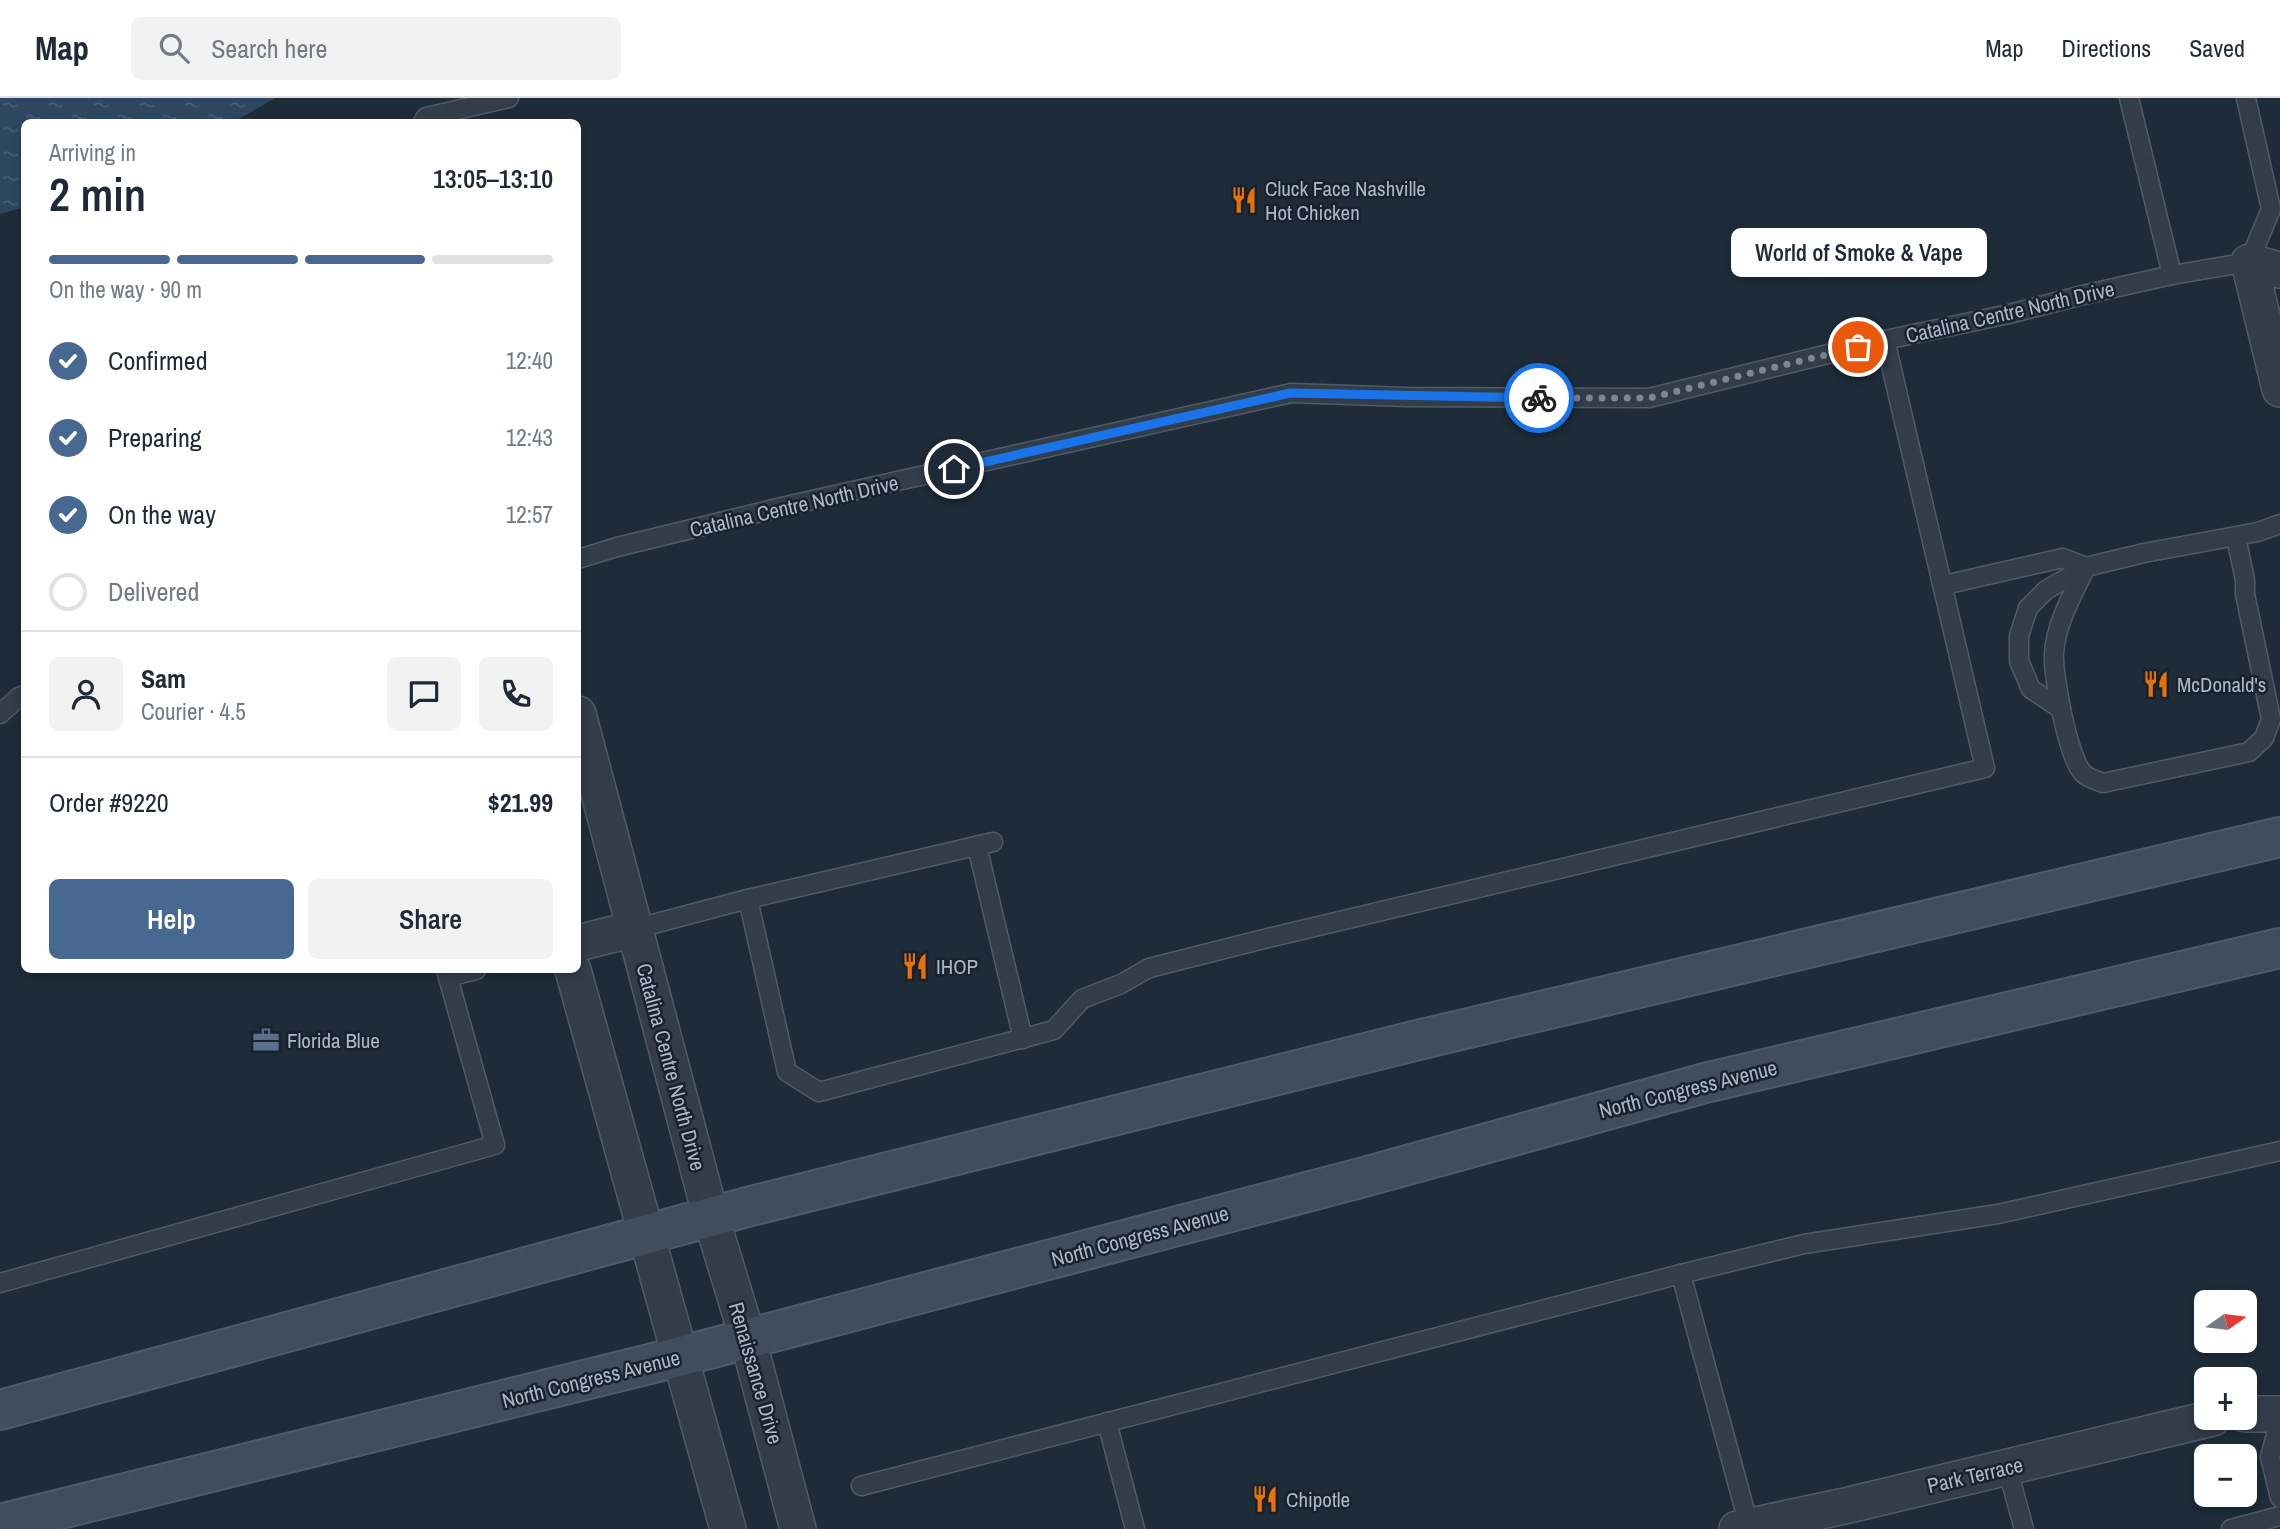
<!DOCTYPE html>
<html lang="en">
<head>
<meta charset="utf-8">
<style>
	:root { --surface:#fff; --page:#f2f2f3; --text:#1f2937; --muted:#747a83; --line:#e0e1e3; --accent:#476991 }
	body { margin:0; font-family:"Archivo Narrow",sans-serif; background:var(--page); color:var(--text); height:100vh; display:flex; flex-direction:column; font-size:26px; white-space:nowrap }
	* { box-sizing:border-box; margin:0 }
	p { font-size:23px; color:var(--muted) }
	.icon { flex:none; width:38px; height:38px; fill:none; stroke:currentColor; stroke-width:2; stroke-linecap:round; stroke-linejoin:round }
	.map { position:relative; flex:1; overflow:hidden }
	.sheet { position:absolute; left:21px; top:21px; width:560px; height:854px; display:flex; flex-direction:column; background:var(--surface); border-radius:10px; box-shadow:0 4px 10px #0003 }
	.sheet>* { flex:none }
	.needle { width:46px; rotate:76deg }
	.buttons { position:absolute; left:2194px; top:1192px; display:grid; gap:14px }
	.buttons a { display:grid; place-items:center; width:63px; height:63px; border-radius:10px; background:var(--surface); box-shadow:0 4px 10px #0003; font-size:35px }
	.pin { position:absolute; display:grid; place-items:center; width:60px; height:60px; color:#fff; margin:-30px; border:4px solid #fff; border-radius:50%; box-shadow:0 2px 7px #0007 }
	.courier { position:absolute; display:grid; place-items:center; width:70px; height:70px; margin:-35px; border:5px solid #1a73e8; border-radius:50%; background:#fff; color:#222; box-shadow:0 2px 9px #0007 }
	.bubble { position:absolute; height:49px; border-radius:10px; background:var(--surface); box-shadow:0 4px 10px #0003; font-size:23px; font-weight:600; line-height:49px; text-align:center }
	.headline em { font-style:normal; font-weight:600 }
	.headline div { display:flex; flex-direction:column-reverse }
	.headline { display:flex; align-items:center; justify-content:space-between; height:119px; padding:0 28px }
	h1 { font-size:46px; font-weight:600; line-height:52px }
	.bar { display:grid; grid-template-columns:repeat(4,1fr); gap:10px 7px; align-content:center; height:84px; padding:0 28px }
	.bar i { height:9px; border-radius:5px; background:var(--line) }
	.bar .active { background:var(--accent) }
	.bar p { grid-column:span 4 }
	.line { display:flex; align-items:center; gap:18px; padding:0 28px; border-top:2px solid var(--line) }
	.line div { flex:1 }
	.round { display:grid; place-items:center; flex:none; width:74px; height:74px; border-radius:10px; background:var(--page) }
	ol { padding:0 28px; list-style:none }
	li { display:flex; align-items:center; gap:21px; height:77px }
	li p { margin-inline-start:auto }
	li .icon { padding:7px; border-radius:50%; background:var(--accent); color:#fff; stroke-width:4 }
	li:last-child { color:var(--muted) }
	li i { width:38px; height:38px; border:4px solid var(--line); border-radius:50% }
	.primary-button { display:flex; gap:14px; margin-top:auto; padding:14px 28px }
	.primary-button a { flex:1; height:80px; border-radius:10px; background:var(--accent); color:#fff; font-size:28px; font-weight:600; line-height:80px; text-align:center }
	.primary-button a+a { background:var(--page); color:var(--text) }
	header { display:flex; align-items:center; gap:42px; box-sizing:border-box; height:98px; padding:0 35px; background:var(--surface); border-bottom:2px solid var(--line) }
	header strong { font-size:33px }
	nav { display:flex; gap:38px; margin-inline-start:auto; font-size:24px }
	.search { width:490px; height:63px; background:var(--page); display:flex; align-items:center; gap:18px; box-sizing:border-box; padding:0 24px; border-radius:10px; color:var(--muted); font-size:26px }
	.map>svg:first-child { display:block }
	.water { fill:url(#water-ripples) }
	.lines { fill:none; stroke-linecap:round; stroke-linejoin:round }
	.service-casing { stroke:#4f5b67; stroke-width:21 }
	.minor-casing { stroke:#4f5b67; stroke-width:38 }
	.secondary-casing { stroke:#4f5b67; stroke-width:42 }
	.service { stroke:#323d49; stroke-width:18 }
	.minor { stroke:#323d49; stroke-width:35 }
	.secondary { stroke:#3f4d5d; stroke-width:38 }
	.done { stroke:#7a8795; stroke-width:7; stroke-dasharray:0 12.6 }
	.route { stroke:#1a73e8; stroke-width:9 }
	.labels { text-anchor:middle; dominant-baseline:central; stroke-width:5; stroke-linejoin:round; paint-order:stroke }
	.poi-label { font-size:21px; fill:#abb8c6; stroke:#17222e; text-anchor:start }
	.street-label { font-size:21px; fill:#abb8c6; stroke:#17222e }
</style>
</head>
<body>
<header>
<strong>Map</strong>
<div class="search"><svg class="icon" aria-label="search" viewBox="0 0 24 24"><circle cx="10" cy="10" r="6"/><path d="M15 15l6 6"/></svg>Search here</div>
<nav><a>Map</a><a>Directions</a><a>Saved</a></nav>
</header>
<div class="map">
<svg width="2280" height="1431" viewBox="0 0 2280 1431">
	<defs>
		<pattern id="water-ripples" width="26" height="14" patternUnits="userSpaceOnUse" patternTransform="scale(1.75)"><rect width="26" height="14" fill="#2d4760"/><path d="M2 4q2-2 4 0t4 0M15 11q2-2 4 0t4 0" fill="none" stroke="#495f75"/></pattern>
	</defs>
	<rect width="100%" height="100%" fill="#1e2c39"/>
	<path class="water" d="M 0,0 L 275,0 L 234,24 L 24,24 L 24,109 L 0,116 Z"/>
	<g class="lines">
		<defs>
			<g id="service">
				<path d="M 2129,0 L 2172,177"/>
				<path d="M 423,24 L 426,19 L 509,0"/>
				<path d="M 578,461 L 617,449 L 786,408 L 1291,295 L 1407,299 L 1649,300 L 1885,242 L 2009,216 L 2087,196 L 2172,177 L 2249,164 L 2271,111 L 2246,0"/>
				<path d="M 2086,469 C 2073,496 2056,525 2054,555 C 2053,577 2068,662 2084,676 C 2088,680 2098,683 2103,685 L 2249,654 L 2264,640 L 2271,621 L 2245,496 L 2245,482 L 2236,439"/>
				<path d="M 1944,487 L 2063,460 L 2086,469"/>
				<path d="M 2061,611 L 2031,591 L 2019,563 L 2019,538 L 2028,510 L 2046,492 L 2086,469 L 2144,455 L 2258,434 L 2280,426"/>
				<path d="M 0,616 L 19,599 L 24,597"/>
				<path d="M 977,748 L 1023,941"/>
				<path d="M 748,801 L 787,974 L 819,994 L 1054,932 L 1082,901 L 1121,886 L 1149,870 L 1268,840 L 1985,670 L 1885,242"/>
				<path d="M 634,831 L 748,801 L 993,744"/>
				<path d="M 448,879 L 476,872"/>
				<path d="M 0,1185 L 495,1047 L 446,872"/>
				<path d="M 2280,1321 L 2270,1359 L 2280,1400"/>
				<path d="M 1107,1324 L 1135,1431"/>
				<path d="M 2007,1369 L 2024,1431"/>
				<path d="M 861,1388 L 1681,1176"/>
				<path d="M 1749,1428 L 1681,1176 L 1804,1146 L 1998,1116 L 2280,1053"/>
				<path d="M 2231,1431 L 2280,1418"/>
			</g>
			<g id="minor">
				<path d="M 2280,172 L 2249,164 L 2280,291"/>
				<path d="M 578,616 L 711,1119 L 748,1241 L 798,1431"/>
				<path d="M 578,845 L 634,831"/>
				<path d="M 573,872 L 728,1431"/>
				<path d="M 2245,1316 L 2280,1316"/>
				<path d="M 1737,1431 L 1849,1407 L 2213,1320"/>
			</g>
			<g id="secondary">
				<path d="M 0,1312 L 751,1108 L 1422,941 L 2280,739"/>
				<path d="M 0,1426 L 682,1258 L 1364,1079 L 1705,985 L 2280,850"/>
			</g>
		</defs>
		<use href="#service" class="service-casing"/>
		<use href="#minor" class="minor-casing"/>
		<use href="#secondary" class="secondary-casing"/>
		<use href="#service" class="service"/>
		<use href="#minor" class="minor"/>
		<use href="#secondary" class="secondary"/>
	</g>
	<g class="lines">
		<path class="done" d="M 1539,300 L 1649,300 L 1858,249"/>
		<path class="route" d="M 954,371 L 1290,295 L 1539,300"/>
	</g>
	<defs>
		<symbol id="restaurant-bare" viewBox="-9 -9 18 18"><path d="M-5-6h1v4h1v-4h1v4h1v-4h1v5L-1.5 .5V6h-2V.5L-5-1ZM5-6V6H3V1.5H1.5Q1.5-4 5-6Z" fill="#e8710a" stroke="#17222e" stroke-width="2.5" paint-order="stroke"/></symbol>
		<symbol id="office-bare" viewBox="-9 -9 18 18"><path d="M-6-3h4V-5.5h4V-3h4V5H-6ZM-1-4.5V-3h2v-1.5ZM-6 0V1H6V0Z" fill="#5c6f8a" stroke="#17222e" stroke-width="2.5" paint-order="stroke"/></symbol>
	</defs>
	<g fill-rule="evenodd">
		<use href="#restaurant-bare" x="1225" y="83" width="38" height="38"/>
		<use href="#restaurant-bare" x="2137" y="567" width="38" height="38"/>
		<use href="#restaurant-bare" x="896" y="849" width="38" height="38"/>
		<use href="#office-bare" x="247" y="923" width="38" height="38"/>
		<use href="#restaurant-bare" x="1246" y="1382" width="38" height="38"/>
	</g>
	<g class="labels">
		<g class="poi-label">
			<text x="1265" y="90">Cluck Face Nashville<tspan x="1265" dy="24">Hot Chicken</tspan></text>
			<text x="2177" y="586">McDonald's</text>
			<text x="936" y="868">IHOP</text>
			<text x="287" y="942">Florida Blue</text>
			<text x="1286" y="1401">Chipotle</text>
		</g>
		<g class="street-label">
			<text transform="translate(2010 214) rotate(-13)">Catalina Centre North Drive</text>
			<text transform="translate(794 408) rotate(-13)">Catalina Centre North Drive</text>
			<text transform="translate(671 969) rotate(75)">Catalina Centre North Drive</text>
			<text transform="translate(1688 991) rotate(-14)">North Congress Avenue</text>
			<text transform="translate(1140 1138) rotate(-15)">North Congress Avenue</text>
			<text transform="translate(756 1275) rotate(74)">Renaissance Drive</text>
			<text transform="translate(591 1281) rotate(-14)">North Congress Avenue</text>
			<text transform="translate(1975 1377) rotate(-13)">Park Terrace</text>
		</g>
	</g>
</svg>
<div class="buttons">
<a><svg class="needle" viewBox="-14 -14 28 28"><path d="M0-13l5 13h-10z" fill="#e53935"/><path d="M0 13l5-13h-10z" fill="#747a83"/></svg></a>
<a>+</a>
<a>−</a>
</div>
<div class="pin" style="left:1858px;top:249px;background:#ea580c"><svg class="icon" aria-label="bag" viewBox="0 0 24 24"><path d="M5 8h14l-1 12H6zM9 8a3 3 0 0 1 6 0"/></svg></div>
<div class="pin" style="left:954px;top:371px;background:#1f2937"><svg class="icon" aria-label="home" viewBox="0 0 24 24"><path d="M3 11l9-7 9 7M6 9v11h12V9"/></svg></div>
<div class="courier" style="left:1539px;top:300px"><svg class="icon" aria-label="bike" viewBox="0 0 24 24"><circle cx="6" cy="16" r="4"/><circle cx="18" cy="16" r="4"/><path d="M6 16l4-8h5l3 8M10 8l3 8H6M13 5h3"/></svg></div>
<div class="bubble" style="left:1731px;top:130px;width:256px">World of Smoke &amp; Vape</div>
<section class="sheet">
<div class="headline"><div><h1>2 min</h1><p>Arriving in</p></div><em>13:05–13:10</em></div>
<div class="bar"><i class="active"></i><i class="active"></i><i class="active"></i><i></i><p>On the way · 90 m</p></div>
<ol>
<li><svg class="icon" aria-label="check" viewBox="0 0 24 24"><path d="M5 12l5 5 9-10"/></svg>Confirmed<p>12:40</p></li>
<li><svg class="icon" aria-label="check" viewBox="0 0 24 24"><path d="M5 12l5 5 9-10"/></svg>Preparing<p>12:43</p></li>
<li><svg class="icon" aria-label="check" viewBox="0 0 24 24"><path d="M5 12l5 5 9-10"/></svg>On the way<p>12:57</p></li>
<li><i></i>Delivered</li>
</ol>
<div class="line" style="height:126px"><a class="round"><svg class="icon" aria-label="person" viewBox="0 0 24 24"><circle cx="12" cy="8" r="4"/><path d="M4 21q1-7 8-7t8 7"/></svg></a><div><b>Sam</b><p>Courier · 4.5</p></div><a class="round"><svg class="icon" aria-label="chat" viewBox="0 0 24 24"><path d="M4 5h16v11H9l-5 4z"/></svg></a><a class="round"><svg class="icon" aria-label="phone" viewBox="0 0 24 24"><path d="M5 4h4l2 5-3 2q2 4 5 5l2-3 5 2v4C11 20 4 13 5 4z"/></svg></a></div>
<div class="line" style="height:91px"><div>Order #9220</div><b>$21.99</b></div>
<div class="primary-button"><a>Help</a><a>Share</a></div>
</section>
</div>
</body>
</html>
